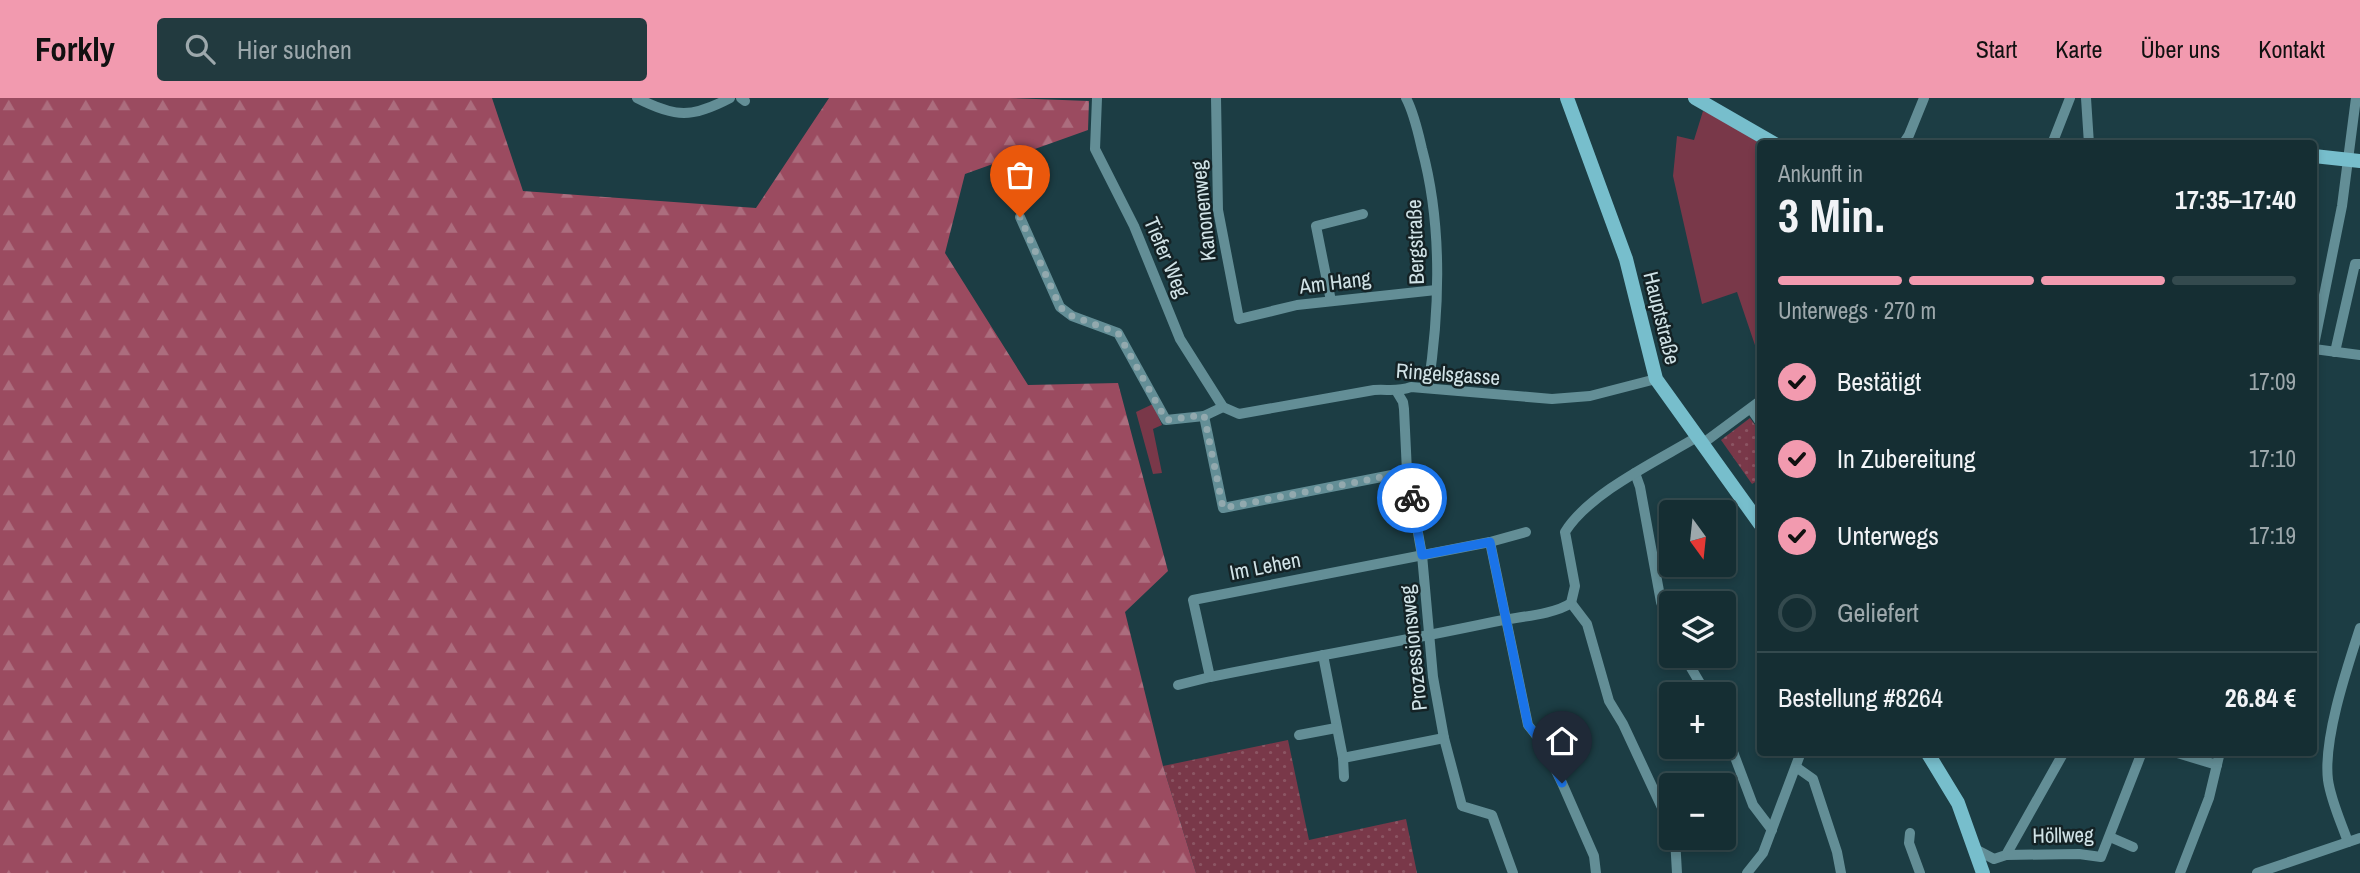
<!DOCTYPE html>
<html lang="de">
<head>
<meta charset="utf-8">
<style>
	:root { --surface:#152e33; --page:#223a3f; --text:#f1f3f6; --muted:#9da8ac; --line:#344a4e; --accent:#f29aaf }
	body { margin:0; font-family:"Archivo Narrow",sans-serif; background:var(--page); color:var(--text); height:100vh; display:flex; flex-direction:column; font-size:26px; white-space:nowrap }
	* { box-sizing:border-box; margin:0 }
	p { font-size:23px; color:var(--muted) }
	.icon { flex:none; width:38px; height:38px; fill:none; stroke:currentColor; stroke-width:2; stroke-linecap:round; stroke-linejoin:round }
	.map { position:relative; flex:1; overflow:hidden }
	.panel { position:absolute; left:1757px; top:42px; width:560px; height:616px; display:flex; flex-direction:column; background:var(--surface); border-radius:7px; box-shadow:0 4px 10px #0003,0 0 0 2px var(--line) }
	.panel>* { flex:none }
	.needle { width:46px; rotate:165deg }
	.tools { position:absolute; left:1659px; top:402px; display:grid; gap:14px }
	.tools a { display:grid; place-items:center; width:77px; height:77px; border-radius:7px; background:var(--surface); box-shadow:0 4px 10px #0003,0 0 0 2px var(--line); font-size:35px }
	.pin { position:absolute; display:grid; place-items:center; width:60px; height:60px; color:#fff; margin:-72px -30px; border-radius:50% 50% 50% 0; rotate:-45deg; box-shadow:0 0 7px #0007 }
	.pin .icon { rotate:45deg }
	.courier { position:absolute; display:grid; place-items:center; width:70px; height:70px; margin:-35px; border:5px solid #1a73e8; border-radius:50%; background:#fff; color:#222; box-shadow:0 2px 9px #0007 }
	.overview em { font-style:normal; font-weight:800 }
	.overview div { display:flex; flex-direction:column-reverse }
	.overview { display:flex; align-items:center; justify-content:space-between; height:119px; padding:0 21px }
	h1 { font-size:46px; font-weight:800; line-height:52px }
	.bar { display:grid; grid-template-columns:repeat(4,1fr); gap:10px 7px; align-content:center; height:84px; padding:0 21px }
	.bar i { height:9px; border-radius:5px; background:var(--line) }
	.bar .on { background:var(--accent) }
	.bar p { grid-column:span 4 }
	.line { display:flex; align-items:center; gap:18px; padding:0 21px; border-top:2px solid var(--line) }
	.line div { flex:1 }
	ol { padding:0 21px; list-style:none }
	li { display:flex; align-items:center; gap:21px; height:77px }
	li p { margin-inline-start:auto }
	li .icon { padding:7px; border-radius:50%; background:var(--accent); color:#111; stroke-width:4 }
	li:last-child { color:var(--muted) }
	li i { width:38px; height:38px; border:4px solid var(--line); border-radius:50% }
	header { display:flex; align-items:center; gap:42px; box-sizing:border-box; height:98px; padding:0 35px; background:var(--accent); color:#111 }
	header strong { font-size:33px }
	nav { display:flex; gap:38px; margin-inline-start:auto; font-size:24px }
	.search { width:490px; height:63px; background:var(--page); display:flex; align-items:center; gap:18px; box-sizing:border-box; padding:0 24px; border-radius:7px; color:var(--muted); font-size:26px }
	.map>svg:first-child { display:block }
	.grass { fill:url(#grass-dots) }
	.forest { fill:url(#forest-firs) }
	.park { fill:#793849 }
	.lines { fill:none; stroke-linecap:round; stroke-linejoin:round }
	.minor { stroke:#638e96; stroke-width:10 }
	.secondary { stroke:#77becc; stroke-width:14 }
	.done { stroke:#92a9ae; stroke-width:7; stroke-dasharray:0 12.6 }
	.route { stroke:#1a73e8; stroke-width:9 }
	.labels { text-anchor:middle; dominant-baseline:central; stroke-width:5; stroke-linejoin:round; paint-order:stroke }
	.street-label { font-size:21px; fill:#d1e3e7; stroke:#142225 }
</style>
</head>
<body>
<header>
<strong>Forkly</strong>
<div class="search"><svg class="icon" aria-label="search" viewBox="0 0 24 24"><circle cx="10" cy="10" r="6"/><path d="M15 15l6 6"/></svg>Hier suchen</div>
<nav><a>Start</a><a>Karte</a><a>Über uns</a><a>Kontakt</a></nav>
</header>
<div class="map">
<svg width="2360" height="775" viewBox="0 0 2360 775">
	<defs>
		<pattern id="grass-dots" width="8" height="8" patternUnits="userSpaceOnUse" patternTransform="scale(1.75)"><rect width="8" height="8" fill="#793849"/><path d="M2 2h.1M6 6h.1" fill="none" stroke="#8b5563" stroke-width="1.8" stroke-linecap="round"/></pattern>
		<pattern id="forest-firs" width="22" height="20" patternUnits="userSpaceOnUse" patternTransform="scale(1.75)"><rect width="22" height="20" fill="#9b4b60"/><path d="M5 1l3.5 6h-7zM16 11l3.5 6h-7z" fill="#ac6d7e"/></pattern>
	</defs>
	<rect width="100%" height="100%" fill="#1c3d44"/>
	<g class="grass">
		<path d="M 1750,320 L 1760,334 L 1760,381 L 1752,386 L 1721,342 Z"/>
		<path d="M 1288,642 L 1309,742 L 1406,721 L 1417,775 L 1196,775 L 1163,668 Z"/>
	</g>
	<path class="forest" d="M 0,0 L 492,0 L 523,93 L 756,110 L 829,0 L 1009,0 L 1089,3 L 1088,32 L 965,76 L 945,155 L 1028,287 L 1118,285 L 1168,473 L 1125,514 L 1163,668 L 1196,775 L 0,775 Z"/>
	<g class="park">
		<path d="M 1703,13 L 1731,25 L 1760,46 L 1760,262 L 1737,194 L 1702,206 L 1673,78 L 1677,38 L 1694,42 Z"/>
		<path d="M 1153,306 L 1162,327 L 1153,331 L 1162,375 L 1153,376 L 1136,314 Z"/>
	</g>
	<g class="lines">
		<g class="minor">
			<path d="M 637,0 C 676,20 692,20 730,0"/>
			<path d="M 741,0 L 745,3"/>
			<path d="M 1097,0 L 1095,51 L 1134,128 L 1180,241 L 1223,309 L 1239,316 L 1374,292 C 1388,291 1397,294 1411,289 L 1552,301 L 1590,298 L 1656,281"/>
			<path d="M 1216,0 L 1218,112 L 1239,221 L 1297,207 L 1436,192"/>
			<path d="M 1406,0 C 1414,15 1418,34 1422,51 C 1443,129 1440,211 1428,290"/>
			<path d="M 2086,0 L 2089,46"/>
			<path d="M 1903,46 L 1909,37 L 1924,0"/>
			<path d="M 2052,46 L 2070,0"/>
			<path d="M 1020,119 L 1060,209 L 1072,218 L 1118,235 L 1166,322 L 1204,318 L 1223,309"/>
			<path d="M 1331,203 L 1316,128 L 1363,116"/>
			<path d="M 2314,247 L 2342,108 L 2356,0"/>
			<path d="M 2314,251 L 2360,257"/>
			<path d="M 2335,254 L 2355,166 L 2360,166"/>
			<path d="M 1397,294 L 1403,304 L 1404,311 L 1407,374 L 1422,457 L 1433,579 L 1444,640 L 1462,708 L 1492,717 L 1513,775"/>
			<path d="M 1751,311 L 1760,324"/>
			<path d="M 1204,318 L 1223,410 L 1407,374"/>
			<path d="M 1702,346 L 1760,303"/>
			<path d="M 1635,375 L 1640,389 L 1661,504 L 1671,532"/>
			<path d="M 1490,444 L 1526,434"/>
			<path d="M 1571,505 L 1587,526 L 1609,603 L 1623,626 L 1671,729"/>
			<path d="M 1323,557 L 1343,660 L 1344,679"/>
			<path d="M 1684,558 L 1707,597"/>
			<path d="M 1178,587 L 1210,579"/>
			<path d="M 1724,630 L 1753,707 L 1772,732"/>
			<path d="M 1299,637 L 1336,630"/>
			<path d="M 2174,654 L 2217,667"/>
			<path d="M 1343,660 L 1444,640"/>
			<path d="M 1796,669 L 1813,681 L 1837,754 L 1841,775"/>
			<path d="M 1910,735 L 1909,745 L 1920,775"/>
			<path d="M 2110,739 L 2133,749"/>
			<path d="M 1675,740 L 1677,775"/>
			<path d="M 2348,744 C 2341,724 2331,703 2328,682 C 2323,641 2347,570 2360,530"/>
			<path d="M 1975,751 L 1994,761 L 2006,757 L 2064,654"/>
			<path d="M 2006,757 L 2079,756 L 2101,759 L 2142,654"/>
			<path d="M 1596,775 L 1594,758 L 1562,685 L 1543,646 L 1528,627 L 1490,444 L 1193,502 L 1210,579 C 1304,560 1399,544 1493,524 C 1515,519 1554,517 1571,505 L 1575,488 L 1565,434 C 1589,395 1657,363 1697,339"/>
			<path d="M 1747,775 L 1763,755 L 1801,654"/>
			<path d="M 2180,775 L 2209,700 L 2220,654"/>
			<path d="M 2257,775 L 2360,740"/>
		</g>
		<g class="secondary">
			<path d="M 1567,0 L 1626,161 L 1656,281 L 1760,426"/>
			<path d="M 1695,0 L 1775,46"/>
			<path d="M 2314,58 L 2360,63"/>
			<path d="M 1927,654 L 1958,705 L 1983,775"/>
		</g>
	</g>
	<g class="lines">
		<path class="done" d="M 1020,119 L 1060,209 L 1072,218 L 1118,235 L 1166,322 L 1204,317 L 1223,410 L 1408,374 L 1412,400"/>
		<path class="route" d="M 1412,400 L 1422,457 L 1490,444 L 1528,627 L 1543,646 L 1562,685"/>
	</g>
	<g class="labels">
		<g class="street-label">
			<text transform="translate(1203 113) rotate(-96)">Kanonenweg</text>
			<text transform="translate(1415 144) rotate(-92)">Bergstraße</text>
			<text transform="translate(1167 159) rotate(67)">Tiefer Weg</text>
			<text transform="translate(1335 184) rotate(-7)">Am Hang</text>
			<text transform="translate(1662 220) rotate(76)">Hauptstraße</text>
			<text transform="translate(1448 276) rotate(4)">Ringelsgasse</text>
			<text transform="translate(1265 468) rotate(-11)">Im Lehen</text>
			<text transform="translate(1413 550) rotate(-96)">Prozessionsweg</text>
			<text transform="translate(2063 737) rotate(-1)">Höllweg</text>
		</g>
	</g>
</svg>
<div class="tools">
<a><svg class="needle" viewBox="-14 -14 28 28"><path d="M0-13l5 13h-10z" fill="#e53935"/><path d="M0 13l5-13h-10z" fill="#9da8ac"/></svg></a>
<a><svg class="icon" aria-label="layers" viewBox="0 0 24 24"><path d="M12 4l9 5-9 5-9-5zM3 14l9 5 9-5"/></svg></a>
<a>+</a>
<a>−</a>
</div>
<div class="pin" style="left:1020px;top:119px;background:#ea580c"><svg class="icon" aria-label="bag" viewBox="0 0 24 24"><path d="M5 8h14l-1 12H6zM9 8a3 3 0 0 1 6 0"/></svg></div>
<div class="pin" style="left:1562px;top:685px;background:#1f2937"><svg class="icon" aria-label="home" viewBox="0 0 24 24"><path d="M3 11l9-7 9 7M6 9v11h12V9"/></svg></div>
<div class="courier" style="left:1412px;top:400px"><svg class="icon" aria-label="bike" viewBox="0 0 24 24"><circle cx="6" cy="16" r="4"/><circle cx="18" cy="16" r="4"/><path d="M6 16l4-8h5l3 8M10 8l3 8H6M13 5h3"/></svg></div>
<section class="panel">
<div class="overview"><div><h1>3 Min.</h1><p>Ankunft in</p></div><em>17:35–17:40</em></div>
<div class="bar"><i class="on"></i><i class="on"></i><i class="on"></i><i></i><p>Unterwegs · 270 m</p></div>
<ol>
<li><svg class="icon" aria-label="check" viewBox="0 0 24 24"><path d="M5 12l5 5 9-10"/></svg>Bestätigt<p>17:09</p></li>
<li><svg class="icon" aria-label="check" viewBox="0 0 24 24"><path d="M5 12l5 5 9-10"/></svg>In Zubereitung<p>17:10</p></li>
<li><svg class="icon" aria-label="check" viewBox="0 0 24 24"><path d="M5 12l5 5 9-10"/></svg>Unterwegs<p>17:19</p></li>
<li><i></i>Geliefert</li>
</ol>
<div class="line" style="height:91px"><div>Bestellung #8264</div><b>26.84 €</b></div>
</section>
</div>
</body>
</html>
